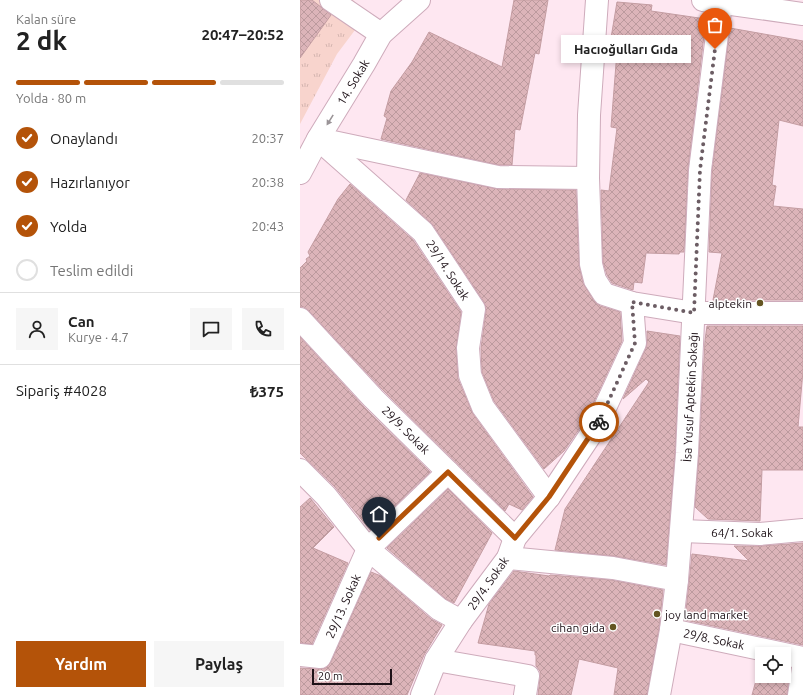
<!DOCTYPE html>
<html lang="tr">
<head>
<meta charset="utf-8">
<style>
	:root { --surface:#fff; --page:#f6f6f6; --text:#222; --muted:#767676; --line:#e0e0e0; --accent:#b45309 }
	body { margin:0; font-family:Ubuntu,sans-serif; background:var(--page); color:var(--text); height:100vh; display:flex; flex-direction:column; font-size:15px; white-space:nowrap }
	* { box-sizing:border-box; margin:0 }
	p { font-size:13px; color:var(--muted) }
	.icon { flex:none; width:22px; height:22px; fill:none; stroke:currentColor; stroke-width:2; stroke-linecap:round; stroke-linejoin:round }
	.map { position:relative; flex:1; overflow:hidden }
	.panel { display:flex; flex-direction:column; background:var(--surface); width:300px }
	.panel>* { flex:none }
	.fabs { position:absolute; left:455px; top:647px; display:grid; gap:8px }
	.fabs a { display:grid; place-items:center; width:36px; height:36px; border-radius:0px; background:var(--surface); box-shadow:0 2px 6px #0003; font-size:20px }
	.scale { position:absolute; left:12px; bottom:10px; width:80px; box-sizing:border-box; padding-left:4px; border:2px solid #1e1218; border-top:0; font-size:11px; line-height:14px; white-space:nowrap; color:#1e1218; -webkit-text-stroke:3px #fff; paint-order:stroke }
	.pin { position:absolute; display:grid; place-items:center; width:34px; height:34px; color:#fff; margin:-41px -17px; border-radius:50% 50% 50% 0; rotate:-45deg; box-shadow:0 0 4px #0007 }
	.pin .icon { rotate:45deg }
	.courier { position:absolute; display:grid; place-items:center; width:40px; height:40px; margin:-20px; border:3px solid #b45309; border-radius:50%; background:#fff; color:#222; box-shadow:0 1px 5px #0007 }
	.bubble { position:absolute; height:28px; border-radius:0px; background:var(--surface); box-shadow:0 2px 6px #0003; font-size:13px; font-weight:700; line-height:28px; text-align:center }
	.headline em { font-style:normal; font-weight:700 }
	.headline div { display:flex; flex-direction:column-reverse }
	.headline { display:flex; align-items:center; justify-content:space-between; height:68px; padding:0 16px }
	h1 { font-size:26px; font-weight:700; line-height:30px }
	.bar { display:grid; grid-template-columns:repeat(4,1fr); gap:6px 4px; align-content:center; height:48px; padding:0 16px }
	.bar i { height:5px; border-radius:3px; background:var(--line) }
	.bar .active { background:var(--accent) }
	.bar p { grid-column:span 4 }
	.line { display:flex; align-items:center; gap:10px; padding:0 16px; border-top:1px solid var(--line) }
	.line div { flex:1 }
	.round { display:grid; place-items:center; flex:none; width:42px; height:42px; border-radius:0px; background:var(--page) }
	ol { padding:0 16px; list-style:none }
	li { display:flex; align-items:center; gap:12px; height:44px }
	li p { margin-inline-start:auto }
	li .icon { padding:4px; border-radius:50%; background:var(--accent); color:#fff; stroke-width:4 }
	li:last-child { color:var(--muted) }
	li i { width:22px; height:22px; border:2px solid var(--line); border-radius:50% }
	.primary-button { display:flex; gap:8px; margin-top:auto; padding:8px 16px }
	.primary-button a { flex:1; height:46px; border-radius:0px; background:var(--accent); color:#fff; font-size:16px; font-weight:700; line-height:46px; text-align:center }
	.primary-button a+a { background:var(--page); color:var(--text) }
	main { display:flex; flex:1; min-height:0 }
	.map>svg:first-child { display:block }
	.grass { fill:url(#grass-tufts) }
	.building { fill:url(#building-cross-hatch); stroke:#c49da2 }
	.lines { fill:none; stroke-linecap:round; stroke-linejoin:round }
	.minor-casing { stroke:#ceabbb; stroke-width:24 }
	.minor { stroke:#fff; stroke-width:22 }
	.oneway { fill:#9a9497 }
	.done { stroke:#6c5d64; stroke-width:4; stroke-dasharray:0 7.2 }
	.route { stroke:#b45309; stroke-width:5 }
	.poi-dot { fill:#645522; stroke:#fff; stroke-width:1.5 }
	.labels { text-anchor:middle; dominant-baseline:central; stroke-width:3; stroke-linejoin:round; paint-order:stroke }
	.street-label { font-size:12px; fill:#1e1218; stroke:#fff }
	.poi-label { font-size:12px; fill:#1e1218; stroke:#fff; text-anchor:end }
</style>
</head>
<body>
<main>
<section class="panel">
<div class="headline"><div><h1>2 dk</h1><p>Kalan süre</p></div><em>20:47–20:52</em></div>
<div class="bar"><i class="active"></i><i class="active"></i><i class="active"></i><i></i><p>Yolda · 80 m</p></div>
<ol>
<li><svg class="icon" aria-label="check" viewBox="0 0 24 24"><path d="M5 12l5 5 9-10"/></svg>Onaylandı<p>20:37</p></li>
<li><svg class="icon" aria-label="check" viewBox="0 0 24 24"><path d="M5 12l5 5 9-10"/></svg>Hazırlanıyor<p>20:38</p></li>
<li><svg class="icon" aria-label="check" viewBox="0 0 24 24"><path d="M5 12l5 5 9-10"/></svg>Yolda<p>20:43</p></li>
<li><i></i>Teslim edildi</li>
</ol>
<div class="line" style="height:72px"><a class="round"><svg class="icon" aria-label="person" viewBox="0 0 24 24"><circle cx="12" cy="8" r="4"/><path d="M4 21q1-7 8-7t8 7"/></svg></a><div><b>Can</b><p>Kurye · 4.7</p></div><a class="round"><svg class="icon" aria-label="chat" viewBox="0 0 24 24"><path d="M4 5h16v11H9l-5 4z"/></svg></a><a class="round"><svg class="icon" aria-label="phone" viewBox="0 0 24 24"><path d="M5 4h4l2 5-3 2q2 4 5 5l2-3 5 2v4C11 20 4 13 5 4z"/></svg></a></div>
<div class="line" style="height:52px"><div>Sipariş #4028</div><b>₺375</b></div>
<div class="primary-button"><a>Yardım</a><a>Paylaş</a></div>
</section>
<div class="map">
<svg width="503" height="695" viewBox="0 0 503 695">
	<defs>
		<pattern id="grass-tufts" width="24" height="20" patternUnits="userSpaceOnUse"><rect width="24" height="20" fill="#f8d4cd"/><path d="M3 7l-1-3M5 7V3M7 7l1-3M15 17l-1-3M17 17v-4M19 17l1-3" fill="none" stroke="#d4b5af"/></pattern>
		<pattern id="building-cross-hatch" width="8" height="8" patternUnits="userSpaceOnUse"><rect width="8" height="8" fill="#dcb4b9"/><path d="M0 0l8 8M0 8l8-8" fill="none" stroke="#bc9a9e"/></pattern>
	</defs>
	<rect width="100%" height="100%" fill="#fee7f1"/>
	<path class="grass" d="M 0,0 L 53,0 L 67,14 L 37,54 L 0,124 Z"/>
	<g class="building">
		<path d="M 0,0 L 12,0 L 31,15 L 0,58 Z"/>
		<path d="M 214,0 L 248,0 L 239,54 L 235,53 L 220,130 L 215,129 L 212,165 L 199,165 L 81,139 L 87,118 L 84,116 L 91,91 L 112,62 L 129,32 L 202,67 Z"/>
		<path d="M 317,2 L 352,5 L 351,11 L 406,19 L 388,168 L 384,252 L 380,252 L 379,254 L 346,253 L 342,283 L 334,282 L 333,290 L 312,283 L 307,275 L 303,262 L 301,190 L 309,191 L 317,128 L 311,127 L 318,39 L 311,38 Z"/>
		<path d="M 430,28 L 503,41 L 503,126 L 479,120 L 472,185 L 476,186 L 473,206 L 503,209 L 503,300 L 413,300 L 422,253 L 409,252 L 412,171 Z"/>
		<path d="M 120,173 L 198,189 L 276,190 L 279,265 L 283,283 L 294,301 L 300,306 L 320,312 L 322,341 L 286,419 L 264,451 L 244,469 L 194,401 L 182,372 L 181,348 L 186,311 L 184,302 L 133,225 L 106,200 Z"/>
		<path d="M 50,184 L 113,240 L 161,312 L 156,349 L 158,379 L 173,414 L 233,497 L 222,510 L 209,504 L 205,511 L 82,389 L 9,311 L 4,307 L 0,307 L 0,268 L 7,261 L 6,259 L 10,256 L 8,252 L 38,199 Z"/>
		<path d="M 407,326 L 503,326 L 503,371 L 498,427 L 503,427 L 503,470 L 462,470 L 460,521 L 408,519 L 395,507 L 399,454 L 405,340 Z"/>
		<path d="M 347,331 L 380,336 L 375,452 L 366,565 L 314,556 L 255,550 L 265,509 L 349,382 L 346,379 L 323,399 L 346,348 L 347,342 Z"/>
		<path d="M 0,337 L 64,407 L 130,472 L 70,530 L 35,487 L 0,453 Z"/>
		<path d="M 148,489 L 192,533 L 154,603 L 146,599 L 87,548 Z"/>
		<path d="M 10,498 L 34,527 L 13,548 L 48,563 L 12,644 L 0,643 L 0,507 Z"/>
		<path d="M 503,543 L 503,645 L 385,620 L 392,554 L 449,561 L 434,546 L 461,546 Z"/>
		<path d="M 214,571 L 249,576 L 250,575 L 311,580 L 363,590 L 359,628 L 347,695 L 314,695 L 318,668 L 279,659 L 271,695 L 238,695 L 240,678 L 240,671 L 236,666 L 236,655 L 235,655 L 235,651 L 178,643 L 189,604 Z"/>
		<path d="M 71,572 L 81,576 L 131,619 L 142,625 L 124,655 L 107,695 L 0,695 L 0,668 L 19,669 L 26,668 L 31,662 Z"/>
		<path d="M 461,662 L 462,662 L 462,676 L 484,676 L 484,667 L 490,668 L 487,695 L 452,695 Z"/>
	</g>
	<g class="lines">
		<defs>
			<g id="minor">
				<path d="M 31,0 L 81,34"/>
				<path d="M 297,0 L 289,115 L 288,178 L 291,264 L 295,280 L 304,294 L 332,303 L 394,313 L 503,313"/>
				<path d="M 403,0 L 503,14"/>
				<path d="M 18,139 L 123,232 L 174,309 L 168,348 L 170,375 L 183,407 L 249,497"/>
				<path d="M 19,139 L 198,177 L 288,178"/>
				<path d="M 0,173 L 18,139 L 64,64 L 81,34 L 119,0"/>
				<path d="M 0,319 L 73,398 L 215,538"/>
				<path d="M 0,470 L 26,496 L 68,549 L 139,609 L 161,621"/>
				<path d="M 382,531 L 460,534 L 503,530"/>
				<path d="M 208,558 L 313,568 L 377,580"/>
				<path d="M 371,630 L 503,658"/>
				<path d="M 0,655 L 20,657 L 68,549 L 148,472"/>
				<path d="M 136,660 L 228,676 L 225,695"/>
				<path d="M 122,695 L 136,660 L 161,621 L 208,558 L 215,538 L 249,497 L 297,425 L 335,343 L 332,303"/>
				<path d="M 359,695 L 371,630 L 377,580 L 387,453 L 400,170 L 421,3"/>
				<path d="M 499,695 L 503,668"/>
			</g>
		</defs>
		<use href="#minor" class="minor-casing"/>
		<use href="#minor" class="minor"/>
	</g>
	<defs><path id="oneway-solid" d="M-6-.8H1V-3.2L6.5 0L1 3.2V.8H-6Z"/></defs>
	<use class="oneway" href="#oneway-solid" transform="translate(30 120) rotate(122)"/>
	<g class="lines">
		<path class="done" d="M 299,422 L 335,343 L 332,302 L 394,313 L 400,170 L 415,49"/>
		<path class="route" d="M 79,538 L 148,472 L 215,538 L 249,497 L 299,422"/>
	</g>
	<g class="poi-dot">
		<circle cx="460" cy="303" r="4"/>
		<circle cx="357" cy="614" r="4"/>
		<circle cx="313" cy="627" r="4"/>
	</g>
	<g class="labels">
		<g class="street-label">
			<text transform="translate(53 82) rotate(-59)">14. Sokak</text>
			<text transform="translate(148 270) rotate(57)">29/14. Sokak</text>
			<text transform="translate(390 397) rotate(-87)">İsa Yusuf Aptekin Sokağı</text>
			<text transform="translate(106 430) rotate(45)">29/9. Sokak</text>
			<text x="442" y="532">64/1. Sokak</text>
			<text transform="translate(188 583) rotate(-55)">29/4. Sokak</text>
			<text transform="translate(43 606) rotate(-66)">29/13. Sokak</text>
			<text transform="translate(414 639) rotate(12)">29/8. Sokak</text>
		</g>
		<g class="poi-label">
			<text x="452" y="303">alptekin</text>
			<text x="365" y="614" text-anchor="start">joy land market</text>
			<text x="305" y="627">cihan gida</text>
		</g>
	</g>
</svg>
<div class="fabs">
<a><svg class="icon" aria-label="locate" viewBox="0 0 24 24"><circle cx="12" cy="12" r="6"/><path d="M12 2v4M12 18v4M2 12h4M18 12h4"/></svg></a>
</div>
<div class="scale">20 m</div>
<div class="pin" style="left:415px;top:49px;background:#ea580c"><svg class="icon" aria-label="bag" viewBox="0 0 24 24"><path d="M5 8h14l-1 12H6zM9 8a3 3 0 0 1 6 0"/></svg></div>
<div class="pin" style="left:79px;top:538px;background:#1f2937"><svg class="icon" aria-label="home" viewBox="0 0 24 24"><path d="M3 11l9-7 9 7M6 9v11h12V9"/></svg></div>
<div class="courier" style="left:299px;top:422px"><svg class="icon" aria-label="bike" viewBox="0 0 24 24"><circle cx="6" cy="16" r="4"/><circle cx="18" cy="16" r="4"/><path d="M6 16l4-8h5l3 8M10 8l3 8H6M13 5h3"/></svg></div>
<div class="bubble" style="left:261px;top:35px;width:130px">Hacıoğulları Gıda</div>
</div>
</main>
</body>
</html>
